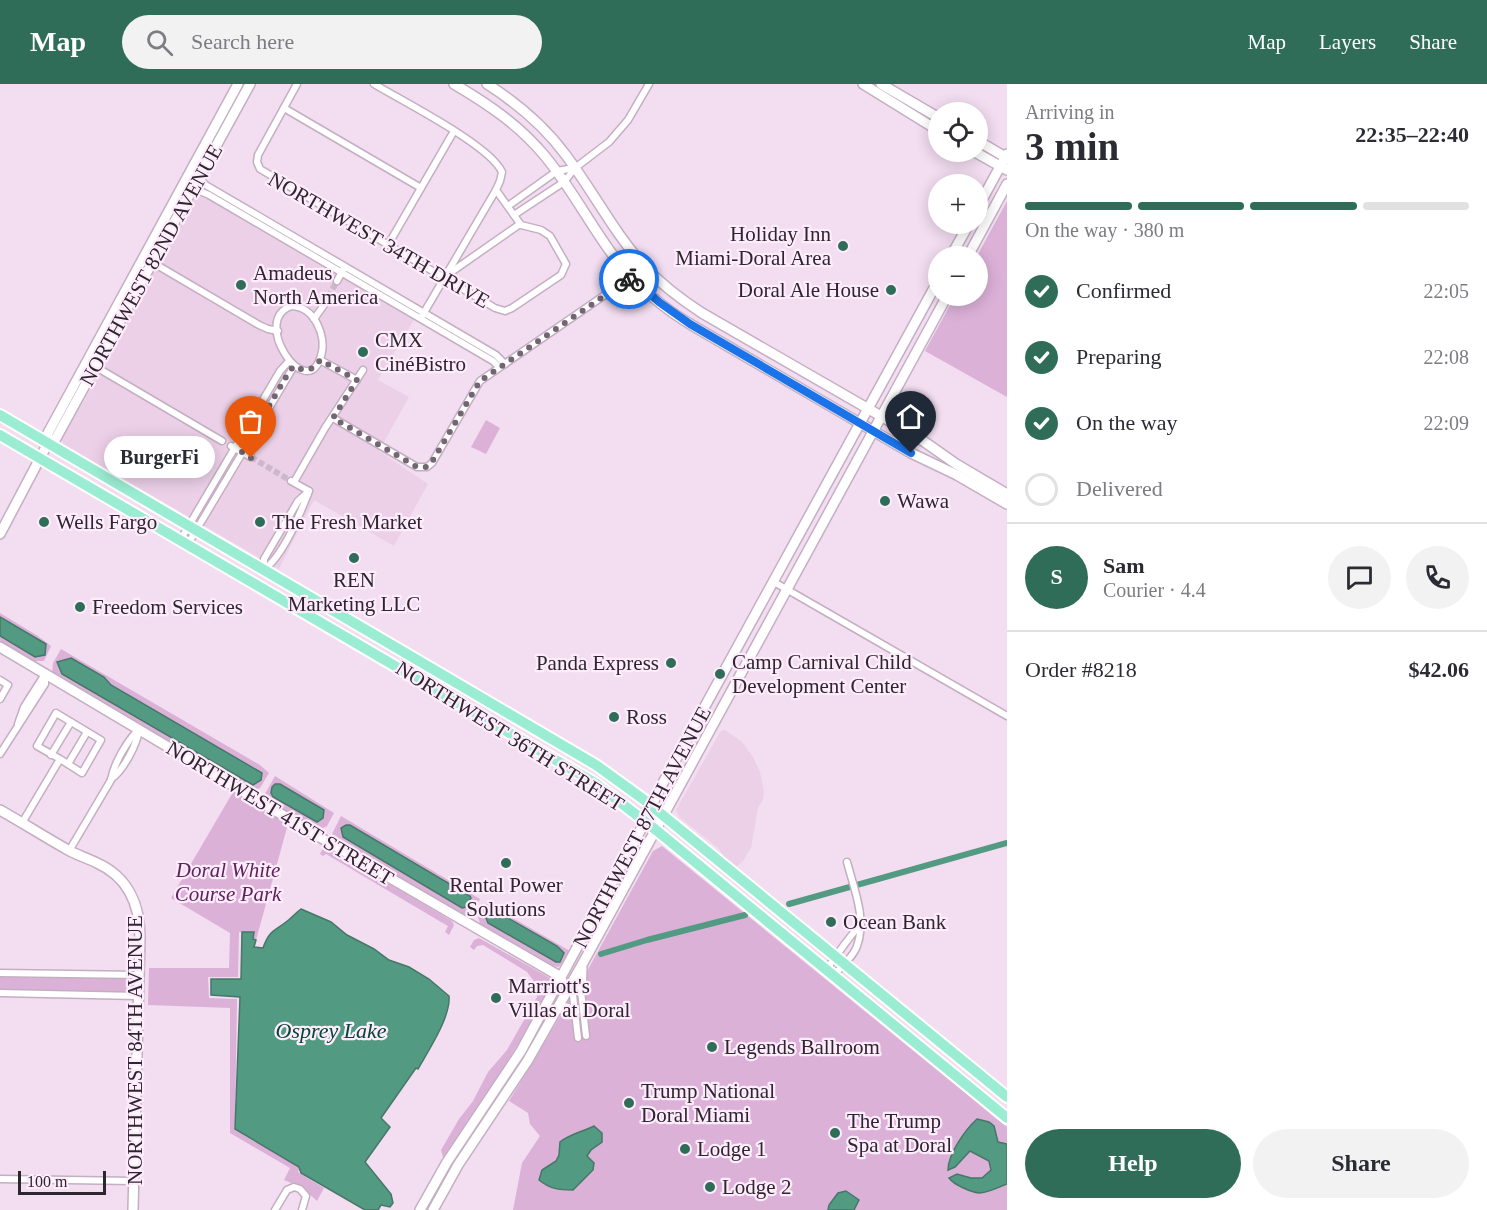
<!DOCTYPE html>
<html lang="en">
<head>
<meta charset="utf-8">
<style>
	:root { --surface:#fff; --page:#f2f2f3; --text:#2b2b33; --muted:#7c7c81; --line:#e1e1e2; --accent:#306d59 }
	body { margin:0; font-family:Georgia,serif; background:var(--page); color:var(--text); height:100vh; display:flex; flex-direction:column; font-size:22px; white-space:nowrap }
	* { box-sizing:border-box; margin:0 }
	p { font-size:20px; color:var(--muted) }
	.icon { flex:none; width:33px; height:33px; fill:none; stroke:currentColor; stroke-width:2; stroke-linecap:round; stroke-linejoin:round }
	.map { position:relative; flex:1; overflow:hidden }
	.drawer { display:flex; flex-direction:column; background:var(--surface); width:480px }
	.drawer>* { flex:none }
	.controls { position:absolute; left:928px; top:18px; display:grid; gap:12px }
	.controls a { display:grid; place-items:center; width:60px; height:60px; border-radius:50%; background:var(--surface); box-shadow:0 3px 15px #0003; font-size:30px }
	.scale { position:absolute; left:18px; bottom:15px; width:88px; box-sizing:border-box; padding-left:6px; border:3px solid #2e262e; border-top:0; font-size:16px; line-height:21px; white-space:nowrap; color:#2e262e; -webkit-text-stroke:4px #feecfc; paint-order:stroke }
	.pin { position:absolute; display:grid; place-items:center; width:51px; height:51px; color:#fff; margin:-62px -26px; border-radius:50% 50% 50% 0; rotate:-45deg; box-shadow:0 0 6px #0007 }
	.pin .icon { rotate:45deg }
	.courier { position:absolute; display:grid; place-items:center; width:60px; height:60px; margin:-30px; border:4px solid #1a73e8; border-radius:50%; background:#fff; color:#222; box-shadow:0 2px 8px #0007 }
	.bubble { position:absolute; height:42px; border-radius:21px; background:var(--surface); box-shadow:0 3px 15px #0003; font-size:20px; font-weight:800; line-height:42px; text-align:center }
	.head em { font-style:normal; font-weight:800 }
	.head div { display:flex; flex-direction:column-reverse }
	.head { display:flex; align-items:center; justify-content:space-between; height:102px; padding:0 18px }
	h1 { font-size:39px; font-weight:800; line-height:45px }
	.bar { display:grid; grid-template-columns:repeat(4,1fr); gap:9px 6px; align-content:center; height:72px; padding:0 18px }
	.bar i { height:8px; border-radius:4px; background:var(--line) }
	.bar .active { background:var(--accent) }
	.bar p { grid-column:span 4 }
	.line { display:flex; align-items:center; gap:15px; padding:0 18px; border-top:2px solid var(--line) }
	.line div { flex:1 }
	.round { display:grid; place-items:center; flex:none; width:63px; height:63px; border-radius:32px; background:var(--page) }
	ol { padding:0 18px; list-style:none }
	li { display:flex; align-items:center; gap:18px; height:66px }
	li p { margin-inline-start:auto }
	li .icon { padding:6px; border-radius:50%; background:var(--accent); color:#fff; stroke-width:4 }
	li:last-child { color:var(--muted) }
	li i { width:33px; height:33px; border:3px solid var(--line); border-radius:50% }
	.primary-button { display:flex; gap:12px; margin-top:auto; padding:12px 18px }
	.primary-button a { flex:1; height:69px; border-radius:36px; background:var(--accent); color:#fff; font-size:24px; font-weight:800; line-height:69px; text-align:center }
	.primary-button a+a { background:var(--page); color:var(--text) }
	header { display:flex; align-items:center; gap:36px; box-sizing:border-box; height:84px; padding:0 30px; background:var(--accent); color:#fff }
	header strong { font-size:28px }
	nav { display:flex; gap:33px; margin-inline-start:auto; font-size:21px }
	.search { width:420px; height:54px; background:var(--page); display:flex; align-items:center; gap:15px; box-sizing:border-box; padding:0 21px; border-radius:33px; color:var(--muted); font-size:22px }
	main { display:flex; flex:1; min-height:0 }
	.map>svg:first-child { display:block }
	.built { fill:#ecd0e8 }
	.green { fill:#dcb1d8; fill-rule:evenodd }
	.water { fill:#529a81; stroke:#477768; stroke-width:1.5 }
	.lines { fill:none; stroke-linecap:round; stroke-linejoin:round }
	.canal { stroke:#529a81; stroke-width:6 }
	.street-tunnel { stroke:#ccb8ca; stroke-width:6; stroke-dasharray:6 3; stroke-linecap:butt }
	.street-casing { stroke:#c4afc2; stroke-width:9 }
	.secondary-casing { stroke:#c4afc2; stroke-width:12 }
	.primary-casing { stroke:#fff; stroke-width:14 }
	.street { stroke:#fff; stroke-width:6 }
	.secondary { stroke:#fff; stroke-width:9 }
	.primary { stroke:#9aecd3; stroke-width:10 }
	.done { stroke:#736672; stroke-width:6; stroke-dasharray:0 10.8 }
	.route { stroke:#1a73e8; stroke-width:8 }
	.poi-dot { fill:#306d59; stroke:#feecfc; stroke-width:2 }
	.labels { text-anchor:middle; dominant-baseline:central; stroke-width:4.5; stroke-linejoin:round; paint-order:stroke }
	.poi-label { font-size:21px; fill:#2e262e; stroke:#feecfc; text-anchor:start }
	.street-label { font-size:21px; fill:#2e262e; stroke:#feecfc }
	.park-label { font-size:21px; font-style:italic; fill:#5c2259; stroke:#feecfc }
	.water-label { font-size:22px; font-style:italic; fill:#044534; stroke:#feecfc }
</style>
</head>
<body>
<header>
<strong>Map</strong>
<div class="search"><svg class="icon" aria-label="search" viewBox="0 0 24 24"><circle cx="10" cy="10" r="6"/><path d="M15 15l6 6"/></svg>Search here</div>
<nav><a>Map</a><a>Layers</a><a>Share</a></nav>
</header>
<main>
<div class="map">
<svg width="1007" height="1126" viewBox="0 0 1007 1126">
	<rect width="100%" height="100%" fill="#f3ddf1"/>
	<g class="built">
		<path d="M 201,109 L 415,234 L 378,296 L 409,313 L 379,367 L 428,400 L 394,462 L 314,416 L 279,485 L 63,360 L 62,354 L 93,301 L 103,276 L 193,114 L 197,110 Z"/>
		<path d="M 725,646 L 742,658 L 753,673 L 760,688 L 764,707 L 763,716 L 758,723 L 751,764 L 743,777 L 736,783 L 726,775 L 718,764 L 679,733 L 676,726 L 721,647 Z"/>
	</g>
	<g class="green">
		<path d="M 1007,117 L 1007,313 L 925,267 L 955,212 L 978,212 L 977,172 Z"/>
		<path d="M 486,336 L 500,344 L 486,370 L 471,363 Z"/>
		<path d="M 0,529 L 38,552 L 51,562 L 44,577 L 34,577 L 0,558 L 0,552 L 35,573 L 46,560 L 0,533 Z"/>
		<path d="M 61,565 L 260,681 L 269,689 L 260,704 L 252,708 L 52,590 L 53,579 ZM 57,578 L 104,593 L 111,600 L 261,689 L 261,696 L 253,701 L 62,590 Z"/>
		<path d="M 275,692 L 334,729 L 327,742 L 318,747 L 313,745 L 270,720 L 265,710 Z"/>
		<path d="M 233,708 L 288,740 L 256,856 L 253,855 L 254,848 L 247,850 L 246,848 L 239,848 L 238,893 L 208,893 L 209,914 L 237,915 L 235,1046 L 300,1084 L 298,1088 L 324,1104 L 317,1117 L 303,1104 L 284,1096 L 290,1084 L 230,1049 L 230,924 L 148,921 L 149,884 L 229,884 L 230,849 L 171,814 Z"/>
		<path d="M 341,732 L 480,815 L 473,827 L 465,832 L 460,831 L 336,758 L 332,750 Z"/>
		<path d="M 662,762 L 1007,1043 L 1007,1126 L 513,1126 L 522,1079 L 540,1052 L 530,1040 L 528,1029 L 509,1017 L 562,929 L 570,911 L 574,906 L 584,900 L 585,891 L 653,767 Z"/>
		<path d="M 327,763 L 452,837 L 454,841 L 449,851 L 445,848 L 448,842 L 441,838 L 326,770 L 323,772 L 320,770 L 323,764 Z"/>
		<path d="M 487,819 L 570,867 L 563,879 L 558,883 L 549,881 L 481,843 L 478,833 Z"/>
		<path d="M 479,854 L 550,894 L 552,898 L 531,940 L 444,1077 L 441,1066 L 459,1035 L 473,1017 L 488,988 L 507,966 L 537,913 L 536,900 L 527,888 L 483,861 L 477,862 L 474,866 L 470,863 L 474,856 Z"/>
		<path d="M 0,891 L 126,894 L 134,897 L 134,905 L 129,909 L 0,907 Z"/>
	</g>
	<g class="water">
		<path d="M 0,533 L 46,560 L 45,571 L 35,573 L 0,552 Z"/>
		<path d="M 71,574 L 104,593 L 111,601 L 262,689 L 261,696 L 253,701 L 62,590 L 57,578 Z"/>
		<path d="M 275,700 L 280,700 L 324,726 L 323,734 L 317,738 L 273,713 L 271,709 L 272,703 Z"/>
		<path d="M 346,741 L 350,741 L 470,812 L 471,814 L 466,823 L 462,824 L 343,753 L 341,744 Z"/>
		<path d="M 301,825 L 331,838 L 347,851 L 374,865 L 389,876 L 409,883 L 429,895 L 449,912 C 451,933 428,967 418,985 L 416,984 L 381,1034 L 390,1043 L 365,1078 L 391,1110 L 393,1119 L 390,1123 L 381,1121 L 378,1126 L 365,1126 L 301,1089 L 299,1083 L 235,1045 L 240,913 L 211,911 L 211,895 L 241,895 L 242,848 L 254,848 L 253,855 L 256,856 L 254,863 L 263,864 C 269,847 273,848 286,838 C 292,834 295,829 301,825 Z"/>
		<path d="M 490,826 L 494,826 L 557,862 L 564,869 L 560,878 L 556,878 L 488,839 L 486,834 Z"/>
		<path d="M 977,1035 L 989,1038 L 994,1042 L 998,1058 L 1007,1060 L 1007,1100 C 999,1103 988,1109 979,1109 C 971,1108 954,1101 949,1094 L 957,1090 L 971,1094 L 982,1094 L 991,1086 L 989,1077 L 970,1067 L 955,1083 L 948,1086 C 948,1070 965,1046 977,1035 Z"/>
		<path d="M 594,1042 L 602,1049 L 602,1058 L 591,1066 L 587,1072 L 594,1079 L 593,1086 L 573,1106 C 559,1106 550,1105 539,1096 L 542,1086 L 556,1077 L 559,1071 L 560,1058 C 570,1050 582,1048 594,1042 Z"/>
		<path d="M 846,1107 L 859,1116 L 854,1126 L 828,1126 L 829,1121 L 838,1109 Z"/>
	</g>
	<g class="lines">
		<g class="canal">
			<path d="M 789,820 L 1007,759"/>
			<path d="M 601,870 L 647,856 L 745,831"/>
		</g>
		<g class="street-tunnel">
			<path d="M 324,221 L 337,197"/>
			<path d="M 251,373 L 291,397"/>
		</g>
		<defs>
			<g id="street">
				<path d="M 297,0 L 258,71 L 257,78 L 260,85 L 495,224 L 505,227 L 512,224 L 561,191 L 566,180 L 550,152 L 541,146 L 521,141 L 496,106"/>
				<path d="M 374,0 C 402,17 490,61 502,88 L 500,97 L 496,106 L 422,232"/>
				<path d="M 284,24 L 421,104"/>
				<path d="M 200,92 L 204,100 L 209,103 L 496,271 L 505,280"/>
				<path d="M 191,108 L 200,107 L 209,111 L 493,277 L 499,283"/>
				<path d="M 508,122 L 557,87 L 574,84"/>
				<path d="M 514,131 L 564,98 L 575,84 L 609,58 L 628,36 L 649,0"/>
				<path d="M 388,161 L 454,47"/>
				<path d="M 150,177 L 259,241 L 268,245 L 278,247"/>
				<path d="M 447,191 L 520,140"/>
				<path d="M 337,197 L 343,186"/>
				<path d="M 292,222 C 315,223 327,253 321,272 C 307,321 249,235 292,222 Z"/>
				<path d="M 314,235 L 324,221"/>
				<path d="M 320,276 L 357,296"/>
				<path d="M 96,283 L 222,357"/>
				<path d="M 333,334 L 417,383 L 427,383 L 432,379 L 480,297 L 631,193"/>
				<path d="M 231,362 L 251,373"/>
				<path d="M 291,397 L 309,407"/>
				<path d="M 294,398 L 325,344 L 363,286"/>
				<path d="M 181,455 L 280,287 L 289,277"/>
				<path d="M 188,460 L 294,282"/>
				<path d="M 264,486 L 264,475 L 298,417 L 309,407"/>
				<path d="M 264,486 C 284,470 298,434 308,410"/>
				<path d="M 774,498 L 1007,632"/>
				<path d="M 0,596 L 8,601 L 0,615"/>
				<path d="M 18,640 L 24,623 L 45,590"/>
				<path d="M 0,670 L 45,600 L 45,590"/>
				<path d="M 51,671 L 71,638"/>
				<path d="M 68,680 L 87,648"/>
				<path d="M 111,695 C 123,687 138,659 139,645"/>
				<path d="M 22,739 L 60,675 L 37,662 L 56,629 L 101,656 L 82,689 L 60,675"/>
				<path d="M 69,767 L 111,696 C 114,679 127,657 139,645"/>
				<path d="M 826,886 C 832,878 855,844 861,841"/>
				<path d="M 0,889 L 139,891"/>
				<path d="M 833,892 C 841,883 854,872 857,862 C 867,835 854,805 847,778"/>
				<path d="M 561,893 L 573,911 L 578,954"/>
				<path d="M 581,907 L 586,952"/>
				<path d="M 0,909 L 138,912"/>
				<path d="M 0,1095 L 135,1097"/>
				<path d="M 275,1126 L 287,1106 L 294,1103 L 300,1105 L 306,1112 L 302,1126"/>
			</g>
			<g id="secondary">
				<path d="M 454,0 C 488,20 519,41 544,71 C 571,103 590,141 615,174 C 637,202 664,225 695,243 L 911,369 L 957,391 L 1007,420"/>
				<path d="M 487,0 C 517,19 544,42 565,70 C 593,107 614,149 645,183 C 662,201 682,216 702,229 L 919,354 L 956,380 L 1007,410"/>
				<path d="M 863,0 L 939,47"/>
				<path d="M 881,0 L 939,34"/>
				<path d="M 978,57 L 1007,74"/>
				<path d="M 975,68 L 1007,86"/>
				<path d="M 978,123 L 1007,70"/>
				<path d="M 951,172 L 969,140"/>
				<path d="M 968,172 L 1007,100"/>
				<path d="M 48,359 L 48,349 L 238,0"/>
				<path d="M 0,450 L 48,359 L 55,356 L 250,0"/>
				<path d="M 0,563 L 323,755 L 561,893"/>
				<path d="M 0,726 C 23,739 45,753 68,766 C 77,771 87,774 97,779 C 128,793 140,821 140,854 L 133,1126"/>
				<path d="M 581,908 L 582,884"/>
				<path d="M 557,925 L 567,924 L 575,928"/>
				<path d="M 420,1126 L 447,1078 L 521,967 L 640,747 L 658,708 L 939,195"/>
				<path d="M 433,1126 L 458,1081 L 528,976 L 583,879 L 947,212"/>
			</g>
			<g id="primary">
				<path d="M 0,331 L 596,681 L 643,715 L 1007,1013"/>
				<path d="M 0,351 L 595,699 L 656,746 L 1007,1034"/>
			</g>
		</defs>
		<use href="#street" class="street-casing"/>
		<use href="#secondary" class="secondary-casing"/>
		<use href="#primary" class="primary-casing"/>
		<use href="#street" class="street"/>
		<use href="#secondary" class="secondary"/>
		<use href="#primary" class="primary"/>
	</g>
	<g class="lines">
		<path class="done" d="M 251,374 L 242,368 L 289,288 L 294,282 C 305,288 313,287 320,276 L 357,296 L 333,334 L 417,383 L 427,383 L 432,378 L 480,297 L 629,195"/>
		<path class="route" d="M 629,195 L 631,193 L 659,218 L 690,240 L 911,369"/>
	</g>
	<g class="poi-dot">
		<circle cx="843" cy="162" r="6"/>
		<circle cx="241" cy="201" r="6"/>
		<circle cx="891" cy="206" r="6"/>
		<circle cx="363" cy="268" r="6"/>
		<circle cx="885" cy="417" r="6"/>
		<circle cx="44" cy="438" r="6"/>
		<circle cx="260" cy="438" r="6"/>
		<circle cx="354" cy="474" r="6"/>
		<circle cx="80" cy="523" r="6"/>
		<circle cx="671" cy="579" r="6"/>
		<circle cx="720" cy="590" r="6"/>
		<circle cx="614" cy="633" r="6"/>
		<circle cx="506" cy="779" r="6"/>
		<circle cx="831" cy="838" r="6"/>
		<circle cx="496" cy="914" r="6"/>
		<circle cx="712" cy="963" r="6"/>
		<circle cx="629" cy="1019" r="6"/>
		<circle cx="835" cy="1049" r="6"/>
		<circle cx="685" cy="1065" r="6"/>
		<circle cx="710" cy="1103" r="6"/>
	</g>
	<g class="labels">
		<g class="poi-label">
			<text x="831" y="150" text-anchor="end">Holiday Inn<tspan x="831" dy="24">Miami-Doral Area</tspan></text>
			<text x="253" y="189">Amadeus<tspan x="253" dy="24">North America</tspan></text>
			<text x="879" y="206" text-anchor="end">Doral Ale House</text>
			<text x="375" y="256">CMX<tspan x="375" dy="24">CinéBistro</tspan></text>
			<text x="897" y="417">Wawa</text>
			<text x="56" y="438">Wells Fargo</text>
			<text x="272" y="438">The Fresh Market</text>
			<text x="354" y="496" text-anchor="middle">REN<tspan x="354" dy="24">Marketing LLC</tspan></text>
			<text x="92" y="523">Freedom Services</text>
			<text x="732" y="578">Camp Carnival Child<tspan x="732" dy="24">Development Center</tspan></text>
			<text x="659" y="579" text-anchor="end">Panda Express</text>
			<text x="626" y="633">Ross</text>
			<text x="506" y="801" text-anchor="middle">Rental Power<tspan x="506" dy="24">Solutions</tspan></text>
			<text x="843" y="838">Ocean Bank</text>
			<text x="508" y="902">Marriott's<tspan x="508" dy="24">Villas at Doral</tspan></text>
			<text x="724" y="963">Legends Ballroom</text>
			<text x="641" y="1007">Trump National<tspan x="641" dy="24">Doral Miami</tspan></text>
			<text x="847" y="1037">The Trump<tspan x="847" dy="24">Spa at Doral</tspan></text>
			<text x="697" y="1065">Lodge 1</text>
			<text x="722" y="1103">Lodge 2</text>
		</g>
		<g class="street-label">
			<text transform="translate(379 156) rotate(30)">NORTHWEST 34TH DRIVE</text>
			<text transform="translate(151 181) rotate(-61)">NORTHWEST 82ND AVENUE</text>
			<text transform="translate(510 652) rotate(32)">NORTHWEST 36TH STREET</text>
			<text transform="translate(280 729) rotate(31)">NORTHWEST 41ST STREET</text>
			<text transform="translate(642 743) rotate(-62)">NORTHWEST 87TH AVENUE</text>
			<text transform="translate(135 966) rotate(-90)">NORTHWEST 84TH AVENUE</text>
		</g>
		<g class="park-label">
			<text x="228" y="786">Doral White<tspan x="228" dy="24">Course Park</tspan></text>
		</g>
		<g class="water-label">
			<text x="331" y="946">Osprey Lake</text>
		</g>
	</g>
</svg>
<div class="controls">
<a><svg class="icon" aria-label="locate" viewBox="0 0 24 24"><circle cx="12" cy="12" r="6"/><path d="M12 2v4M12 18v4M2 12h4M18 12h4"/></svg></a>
<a>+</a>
<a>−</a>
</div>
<div class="scale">100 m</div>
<div class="pin" style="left:251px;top:374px;background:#ea580c"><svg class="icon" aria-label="bag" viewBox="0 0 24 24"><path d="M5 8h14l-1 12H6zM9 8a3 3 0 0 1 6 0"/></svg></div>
<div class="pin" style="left:911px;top:369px;background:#1f2937"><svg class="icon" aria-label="home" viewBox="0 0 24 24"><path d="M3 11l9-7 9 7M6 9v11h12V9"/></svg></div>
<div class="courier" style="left:629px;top:195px"><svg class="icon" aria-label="bike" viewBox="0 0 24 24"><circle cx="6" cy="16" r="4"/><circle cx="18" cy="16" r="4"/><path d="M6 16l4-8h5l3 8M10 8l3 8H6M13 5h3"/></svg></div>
<div class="bubble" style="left:104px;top:352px;width:111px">BurgerFi</div>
</div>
<section class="drawer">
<div class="head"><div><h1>3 min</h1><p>Arriving in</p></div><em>22:35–22:40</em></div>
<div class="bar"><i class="active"></i><i class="active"></i><i class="active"></i><i></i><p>On the way · 380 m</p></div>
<ol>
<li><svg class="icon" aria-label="check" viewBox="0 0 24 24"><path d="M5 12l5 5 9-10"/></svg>Confirmed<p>22:05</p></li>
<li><svg class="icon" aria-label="check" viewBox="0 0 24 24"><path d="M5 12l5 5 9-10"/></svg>Preparing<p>22:08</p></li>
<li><svg class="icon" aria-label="check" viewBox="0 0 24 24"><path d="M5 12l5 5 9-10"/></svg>On the way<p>22:09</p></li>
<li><i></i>Delivered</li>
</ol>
<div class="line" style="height:108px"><b class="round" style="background:var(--accent);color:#fff">S</b><div><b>Sam</b><p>Courier · 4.4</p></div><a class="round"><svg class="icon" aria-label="chat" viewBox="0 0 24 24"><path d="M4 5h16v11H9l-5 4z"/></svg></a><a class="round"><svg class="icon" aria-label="phone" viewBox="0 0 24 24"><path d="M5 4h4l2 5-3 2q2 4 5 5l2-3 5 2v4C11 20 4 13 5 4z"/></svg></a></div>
<div class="line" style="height:78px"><div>Order #8218</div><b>$42.06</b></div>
<div class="primary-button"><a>Help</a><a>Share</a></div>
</section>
</main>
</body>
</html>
